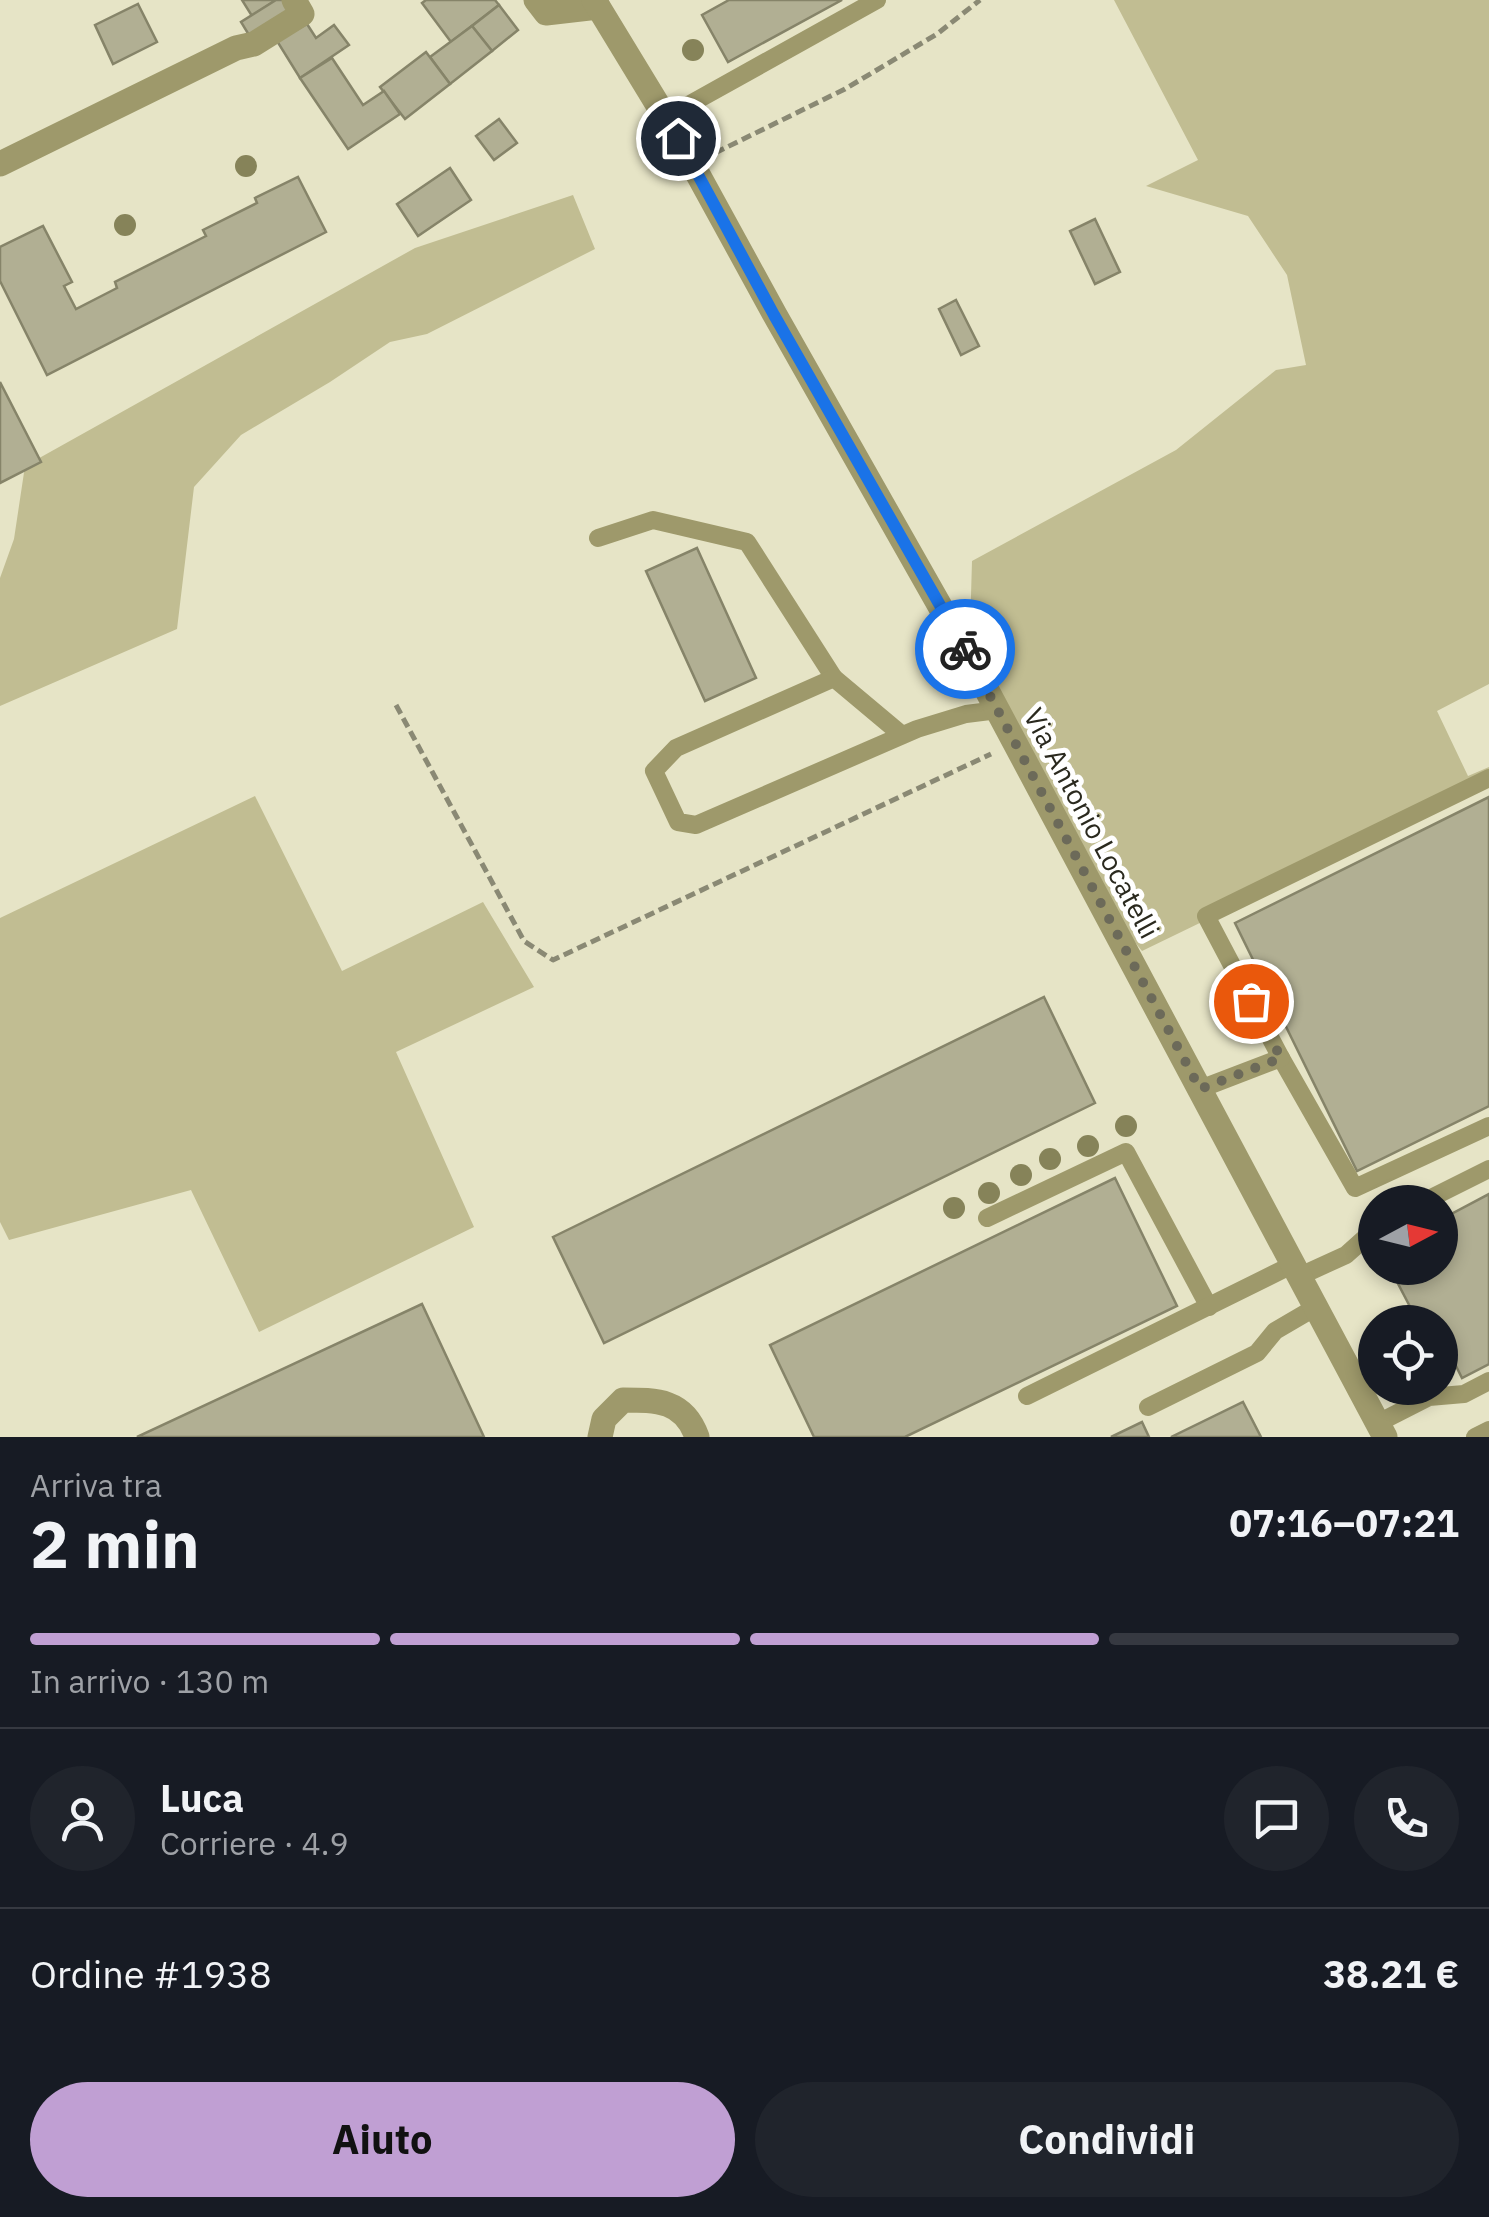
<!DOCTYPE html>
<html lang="it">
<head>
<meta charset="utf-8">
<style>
	:root { --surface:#171b24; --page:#20242c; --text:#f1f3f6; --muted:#9ea1a6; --line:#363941; --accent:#c09fd3 }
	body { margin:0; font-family:"IBM Plex Sans",sans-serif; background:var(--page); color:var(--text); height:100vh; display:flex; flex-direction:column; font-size:38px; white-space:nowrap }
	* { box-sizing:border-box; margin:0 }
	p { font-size:32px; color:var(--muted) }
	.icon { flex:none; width:55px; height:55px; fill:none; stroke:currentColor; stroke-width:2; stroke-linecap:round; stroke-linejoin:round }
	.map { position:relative; height:1437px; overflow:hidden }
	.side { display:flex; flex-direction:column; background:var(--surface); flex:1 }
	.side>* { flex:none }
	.needle { width:65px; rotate:83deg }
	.fabs { position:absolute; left:1358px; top:1185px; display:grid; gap:20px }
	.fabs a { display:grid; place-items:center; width:100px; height:100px; border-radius:50%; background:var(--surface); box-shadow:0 5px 15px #0003; font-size:50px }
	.pin { position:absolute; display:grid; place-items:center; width:85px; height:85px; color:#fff; margin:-42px; border:5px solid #fff; border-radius:50%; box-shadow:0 2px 10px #0007 }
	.courier { position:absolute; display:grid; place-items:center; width:100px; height:100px; margin:-50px; border:8px solid #1a73e8; border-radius:50%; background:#fff; color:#222; box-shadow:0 2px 12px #0007 }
	.overview em { font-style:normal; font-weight:800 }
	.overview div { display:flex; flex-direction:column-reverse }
	.overview { display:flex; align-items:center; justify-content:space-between; height:170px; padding:0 30px }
	h1 { font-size:65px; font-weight:800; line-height:75px }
	.bar { display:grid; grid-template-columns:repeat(4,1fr); gap:15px 10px; align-content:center; height:120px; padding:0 30px }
	.bar i { height:12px; border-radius:8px; background:var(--line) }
	.bar .on { background:var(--accent) }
	.bar p { grid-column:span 4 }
	.line { display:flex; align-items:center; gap:25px; padding:0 30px; border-top:2px solid var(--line) }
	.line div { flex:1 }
	.round { display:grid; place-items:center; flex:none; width:105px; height:105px; border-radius:52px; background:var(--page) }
	.action { display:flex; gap:20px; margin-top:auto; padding:20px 30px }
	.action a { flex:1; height:115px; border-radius:60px; background:var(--accent); color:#111; font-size:40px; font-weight:800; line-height:115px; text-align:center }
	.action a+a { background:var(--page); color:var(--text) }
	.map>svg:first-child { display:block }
	.green { fill:#c1bd92 }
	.building { fill:#b1af93; stroke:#868469; stroke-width:2.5 }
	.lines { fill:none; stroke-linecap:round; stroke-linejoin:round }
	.path { stroke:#8a8974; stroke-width:5; stroke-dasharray:10 5; stroke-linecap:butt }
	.lane { stroke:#9e996b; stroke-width:18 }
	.street { stroke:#9e996b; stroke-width:25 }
	.tree { fill:#868359 }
	.done { stroke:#6c6a59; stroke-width:10; stroke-dasharray:0 18 }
	.route { stroke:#1a73e8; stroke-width:12 }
	.labels { text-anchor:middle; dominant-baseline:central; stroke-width:10; stroke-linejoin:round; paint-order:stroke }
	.street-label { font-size:28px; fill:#2a291e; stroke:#fff }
</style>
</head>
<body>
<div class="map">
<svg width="1489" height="1437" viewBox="0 0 1489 1437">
	<rect width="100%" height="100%" fill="#e6e4c6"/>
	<g class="green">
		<path d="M 1114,0 L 1489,0 L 1489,684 L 1437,711 L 1468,776 L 1489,767 L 1489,783 L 1142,951 L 1106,906 L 970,630 L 972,561 L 1176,450 L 1276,370 L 1306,365 L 1287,275 L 1248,216 L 1146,186 L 1198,160 Z"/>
		<path d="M 573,195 L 595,249 L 427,334 L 390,342 L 330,382 L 241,435 L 194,487 L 177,629 L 0,706 L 0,578 L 14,539 L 25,466 L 415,248 Z"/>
		<path d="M 255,796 L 342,971 L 483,902 L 534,987 L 396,1052 L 474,1227 L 259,1332 L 191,1190 L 9,1240 L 0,1222 L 0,918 Z"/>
	</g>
	<g class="building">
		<path d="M 242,0 L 276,0 L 252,16 Z"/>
		<path d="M 276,0 L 287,0 L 296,13 L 252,40 L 241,22 Z"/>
		<path d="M 426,0 L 495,0 L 499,5 L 451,42 L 422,3 Z"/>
		<path d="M 729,0 L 842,0 L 728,62 L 702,15 Z"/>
		<path d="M 138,4 L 157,42 L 113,64 L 95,25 Z"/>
		<path d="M 499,5 L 518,30 L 492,51 L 472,26 Z"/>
		<path d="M 307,24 L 316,38 L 334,25 L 349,45 L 300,78 L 277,41 Z"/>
		<path d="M 472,26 L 492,51 L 450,84 L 430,57 Z"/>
		<path d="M 426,52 L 450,84 L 405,119 L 380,87 Z"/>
		<path d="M 332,58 L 363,105 L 384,91 L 400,114 L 348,149 L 300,78 Z"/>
		<path d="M 499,119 L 517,143 L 494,160 L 476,136 Z"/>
		<path d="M 450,168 L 471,200 L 418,236 L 397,204 Z"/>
		<path d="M 298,177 L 326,232 L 47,375 L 0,281 L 0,247 L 43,226 L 72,282 L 64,286 L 76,309 L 117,288 L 115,282 L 206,236 L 203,230 L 257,203 L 255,198 Z"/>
		<path d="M 1095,219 L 1120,272 L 1095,284 L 1070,231 Z"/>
		<path d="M 956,300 L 979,346 L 961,355 L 939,309 Z"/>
		<path d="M 0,382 L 41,462 L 0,483 Z"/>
		<path d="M 697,548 L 756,678 L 705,701 L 646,571 Z"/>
		<path d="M 1489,797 L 1489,1106 L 1357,1171 L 1235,923 Z"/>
		<path d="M 1044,997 L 1095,1103 L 604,1343 L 553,1237 Z"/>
		<path d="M 1115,1178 L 1177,1306 L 905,1437 L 814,1437 L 770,1345 Z"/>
		<path d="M 1489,1194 L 1489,1364 L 1462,1378 L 1445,1344 L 1440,1346 L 1440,1322 L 1418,1322 L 1393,1274 L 1405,1268 L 1440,1268 L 1440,1220 Z"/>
		<path d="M 422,1304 L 484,1437 L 137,1437 Z"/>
		<path d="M 1243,1402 L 1261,1437 L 1171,1437 Z"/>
		<path d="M 1142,1422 L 1149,1437 L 1111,1437 Z"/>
	</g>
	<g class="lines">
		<g class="path">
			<path d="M 715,153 L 845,89 L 937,34 L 980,0"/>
			<path d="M 396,705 L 524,941 L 553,960 L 991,754"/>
		</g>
		<g class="lane">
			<path d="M 665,118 L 877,0"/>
			<path d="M 598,538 L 653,520 L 747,542 L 834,678"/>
			<path d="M 902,735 L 834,678 L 676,748 L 654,771 L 678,822 L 696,825 L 917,729 L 966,714 L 998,710"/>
			<path d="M 1489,778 L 1206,916 L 1281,1058 L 1355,1188 L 1489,1126"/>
			<path d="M 1200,1089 L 1281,1058"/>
			<path d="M 1423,1202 L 1489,1169"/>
			<path d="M 987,1218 L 1126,1152 L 1209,1307"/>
			<path d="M 1300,1276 L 1346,1255 L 1375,1229"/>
			<path d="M 1027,1396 L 1294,1264"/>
			<path d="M 1148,1407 L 1257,1353 L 1275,1331 L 1316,1307"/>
			<path d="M 1378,1423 L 1429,1397 L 1464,1394 L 1489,1381"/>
			<path d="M 1475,1437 L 1489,1430"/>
		</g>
		<g class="street">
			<path d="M 536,0 L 546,13 L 598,7"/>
			<path d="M 594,0 L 678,138 L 775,315 L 975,668 L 1385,1437"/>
			<path d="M 0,164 L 236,48 L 254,44 L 302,14 L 294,0"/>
			<path d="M 600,1437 L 604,1419 L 623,1400 C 657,1400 684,1400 697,1437"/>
		</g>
	</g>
	<g class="tree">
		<circle cx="693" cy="50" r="11"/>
		<circle cx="246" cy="166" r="11"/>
		<circle cx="125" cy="225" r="11"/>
		<circle cx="1126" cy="1126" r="11"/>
		<circle cx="1088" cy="1146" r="11"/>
		<circle cx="1050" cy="1159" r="11"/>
		<circle cx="1021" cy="1175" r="11"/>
		<circle cx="989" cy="1193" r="11"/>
		<circle cx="954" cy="1208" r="11"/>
	</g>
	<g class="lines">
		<path class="done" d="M 965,649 L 1200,1089 L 1281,1058 L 1251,1001"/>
		<path class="route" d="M 678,138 L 774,315 L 965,649"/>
	</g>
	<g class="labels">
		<g class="street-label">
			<text transform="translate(1092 823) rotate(62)">Via Antonio Locatelli</text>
		</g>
	</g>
</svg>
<div class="fabs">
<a><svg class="needle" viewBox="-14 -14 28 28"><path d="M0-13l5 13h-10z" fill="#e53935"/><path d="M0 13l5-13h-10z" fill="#9ea1a6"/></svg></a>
<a><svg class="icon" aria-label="locate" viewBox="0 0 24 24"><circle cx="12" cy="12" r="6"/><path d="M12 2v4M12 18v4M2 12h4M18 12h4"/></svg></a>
</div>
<div class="pin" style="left:1251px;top:1001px;background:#ea580c"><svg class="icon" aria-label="bag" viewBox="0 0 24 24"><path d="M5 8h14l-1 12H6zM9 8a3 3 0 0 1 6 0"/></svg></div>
<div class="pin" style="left:678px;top:138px;background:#1f2937"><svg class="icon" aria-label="home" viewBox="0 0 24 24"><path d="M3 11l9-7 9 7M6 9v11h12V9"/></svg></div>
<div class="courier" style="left:965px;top:649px"><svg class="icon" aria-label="bike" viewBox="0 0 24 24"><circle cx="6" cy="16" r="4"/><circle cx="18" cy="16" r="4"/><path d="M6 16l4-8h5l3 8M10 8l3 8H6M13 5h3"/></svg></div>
</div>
<section class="side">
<div class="overview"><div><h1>2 min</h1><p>Arriva tra</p></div><em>07:16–07:21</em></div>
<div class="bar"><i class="on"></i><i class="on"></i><i class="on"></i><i></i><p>In arrivo · 130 m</p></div>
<div class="line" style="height:180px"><a class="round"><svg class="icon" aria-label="person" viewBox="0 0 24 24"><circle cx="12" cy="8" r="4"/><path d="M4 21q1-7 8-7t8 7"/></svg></a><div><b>Luca</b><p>Corriere · 4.9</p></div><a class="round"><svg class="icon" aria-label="chat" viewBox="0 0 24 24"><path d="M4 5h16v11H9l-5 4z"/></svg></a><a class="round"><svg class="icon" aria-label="phone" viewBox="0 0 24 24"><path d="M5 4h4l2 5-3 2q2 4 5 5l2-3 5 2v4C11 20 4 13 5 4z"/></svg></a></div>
<div class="line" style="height:130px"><div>Ordine #1938</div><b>38.21 €</b></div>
<div class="action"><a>Aiuto</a><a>Condividi</a></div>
</section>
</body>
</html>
